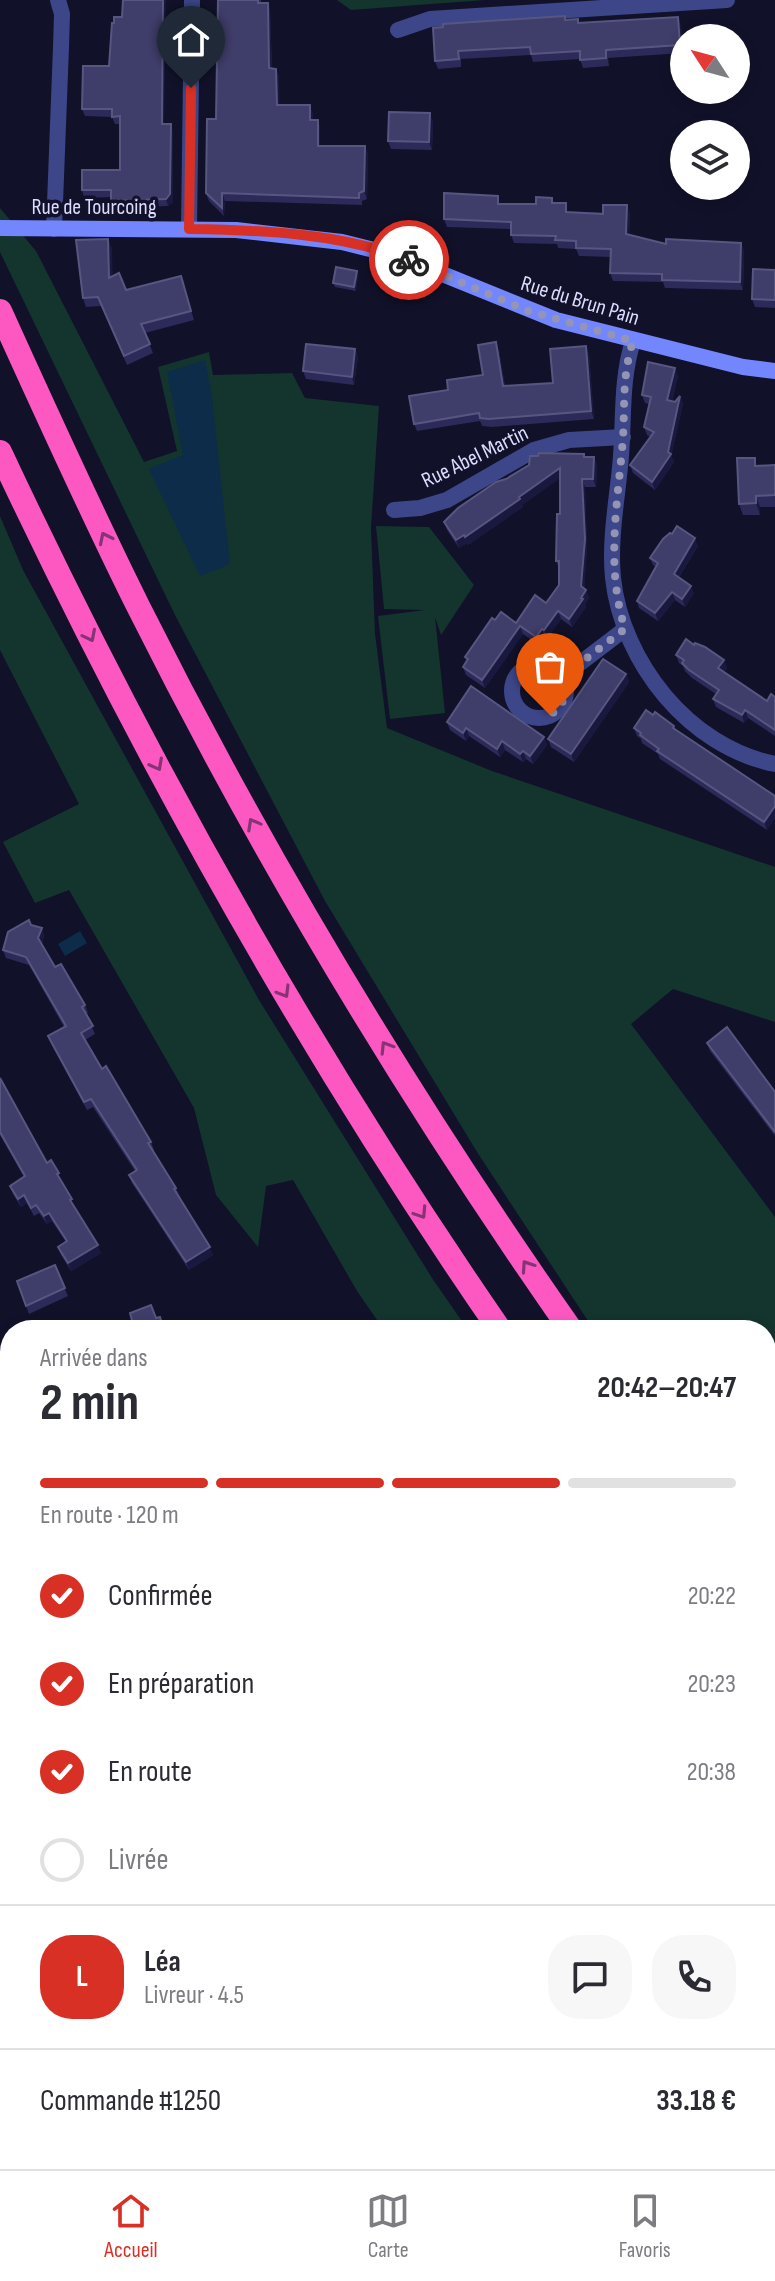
<!DOCTYPE html>
<html lang="fr">
<head>
<meta charset="utf-8">
<style>
	:root { --surface:#fff; --page:#f7f7f7; --text:#2b2b33; --muted:#7c7c81; --line:#e1e1e2; --accent:#d93025 }
	body { margin:0; font-family:"Sofia Sans Condensed",sans-serif; background:var(--page); color:var(--text); height:100vh; display:flex; flex-direction:column; font-size:30px; white-space:nowrap }
	* { box-sizing:border-box; margin:0 }
	p { font-size:26px; color:var(--muted) }
	.icon { flex:none; width:44px; height:44px; fill:none; stroke:currentColor; stroke-width:2; stroke-linecap:round; stroke-linejoin:round }
	.map { position:relative; flex:1; overflow:hidden }
	.side { position:absolute; left:0px; top:1320px; width:776px; height:850px; display:flex; flex-direction:column; background:var(--surface); border-radius:32px 32px 0 0; box-shadow:0 4px 12px #0003 }
	.side>* { flex:none }
	.needle { width:52px; rotate:306deg }
	.tools { position:absolute; left:670px; top:24px; display:grid; gap:16px }
	.tools a { display:grid; place-items:center; width:80px; height:80px; border-radius:50%; background:var(--surface); box-shadow:0 4px 12px #0003; font-size:40px }
	.pin { position:absolute; display:grid; place-items:center; width:68px; height:68px; color:#fff; margin:-82px -34px; border-radius:50% 50% 50% 0; rotate:-45deg; box-shadow:0 0 8px #0007 }
	.pin .icon { rotate:45deg }
	.courier { position:absolute; display:grid; place-items:center; width:80px; height:80px; margin:-40px; border:6px solid #d93025; border-radius:50%; background:#fff; color:#222; box-shadow:0 2px 10px #0007 }
	.summary em { font-style:normal; font-weight:700 }
	.summary div { display:flex; flex-direction:column-reverse }
	.summary { display:flex; align-items:center; justify-content:space-between; height:136px; padding:0 40px }
	h1 { font-size:52px; font-weight:700; line-height:60px }
	.bar { display:grid; grid-template-columns:repeat(4,1fr); gap:12px 8px; align-content:center; height:96px; padding:0 40px }
	.bar i { height:10px; border-radius:6px; background:var(--line) }
	.bar .selected { background:var(--accent) }
	.bar p { grid-column:span 4 }
	.line { display:flex; align-items:center; gap:20px; padding:0 40px; border-top:2px solid var(--line) }
	.line div { flex:1 }
	.round { display:grid; place-items:center; flex:none; width:84px; height:84px; border-radius:32px; background:var(--page) }
	ol { padding:0 40px; list-style:none }
	li { display:flex; align-items:center; gap:24px; height:88px }
	li p { margin-inline-start:auto }
	li .icon { padding:8px; border-radius:50%; background:var(--accent); color:#fff; stroke-width:4 }
	li:last-child { color:var(--muted) }
	li i { width:44px; height:44px; border:4px solid var(--line); border-radius:50% }
	.menu { display:flex; justify-content:space-around; align-items:center; height:112px; border-top:2px solid var(--line); background:var(--surface); font-size:22px; color:var(--muted) }
	.menu a { display:grid; justify-items:center; gap:4px }
	.menu .selected { color:var(--accent) }
	.map>svg:first-child { display:block }
	.green { fill:#14342e }
	.water { fill:#0c2c49 }
	.lines { fill:none; stroke-linecap:round; stroke-linejoin:round }
	.street { stroke:#3d4688; stroke-width:16 }
	.secondary { stroke:#7386fd; stroke-width:16 }
	.highway { stroke:#fd58c2; stroke-width:24 }
	.wall { fill:#2c2a58 }
	.shaded-wall { fill:#19183e }
	.building { fill:#3f3d69; stroke:#575681; stroke-width:2 }
	.oneway { stroke:#873476 }
	.done { stroke:#9495b4; stroke-width:8; stroke-dasharray:0 14.4 }
	.route { stroke:#d93025; stroke-width:10 }
	.labels { text-anchor:middle; dominant-baseline:central; stroke-width:7; stroke-linejoin:round; paint-order:stroke }
	.street-label { font-size:22px; fill:#dbdcfe; stroke:#11112a }
</style>
</head>
<body>
<div class="map">
<svg width="775" height="2169" viewBox="0 0 775 2169">
	<rect width="100%" height="100%" fill="#11112a"/>
	<g class="green">
		<path d="M 337,0 L 485,0 L 351,10 Z"/>
		<path d="M 0,208 L 36,251 L 144,462 L 177,451 L 158,367 L 209,352 L 213,375 L 292,373 L 305,398 L 379,406 L 371,528 L 375,634 L 387,728 L 492,771 L 775,867 L 775,1022 L 673,989 L 631,1024 L 775,1217 L 775,1578 L 766,1567 L 766,1330 L 594,1330 L 477,1152 L 325,901 L 175,615 L 0,252 Z"/>
		<path d="M 0,516 L 23,570 L 259,1000 L 432,1278 L 468,1330 L 384,1330 L 357,1291 L 293,1180 L 266,1186 L 258,1247 L 216,1195 L 194,1108 L 69,890 L 35,903 L 3,842 L 79,804 L 0,650 Z"/>
		<path d="M 376,526 L 429,527 L 474,585 L 441,635 L 435,617 L 445,713 L 390,719 L 378,616 L 425,610 L 384,609 Z"/>
		<path d="M 766,1727 L 775,1738 L 775,1832 L 766,1821 Z"/>
	</g>
	<g class="water">
		<path d="M 205,360 L 212,398 L 230,564 L 200,576 L 149,469 L 183,455 L 167,372 Z"/>
		<path d="M 80,931 L 87,943 L 65,956 L 58,944 Z"/>
	</g>
	<g class="lines">
		<g class="street">
			<path d="M 398,30 L 430,19 L 727,0"/>
			<path d="M 54,229 L 61,47 L 62,14 L 58,0"/>
			<path d="M 189,229 L 192,0"/>
			<path d="M 633,341 C 621,379 624,416 621,456 C 618,495 609,538 613,578 C 622,662 689,747 775,764"/>
			<path d="M 394,510 L 420,508 L 447,500 L 534,450 L 569,440 L 623,437"/>
			<circle cx="539" cy="691" r="27"/>
			<path d="M 562,677 L 625,629"/>
		</g>
		<g class="secondary">
			<path d="M 0,228 L 236,230 L 342,242 L 398,256 L 556,320 L 743,367 L 775,371"/>
			<path d="M 0,1862 L 10,1896"/>
			<path d="M 87,2160 L 90,2169"/>
		</g>
		<g class="highway">
			<path d="M 0,311 C 45,410 90,510 139,608 C 264,858 410,1100 571,1330"/>
			<path d="M 0,452 C 143,757 308,1052 500,1330"/>
			<path d="M 766,1595 L 775,1607"/>
			<path d="M 766,1691 L 775,1702"/>
		</g>
	</g>
	<g class="wall">
		<path d="M 218,0 L 261,0 L 261,3 L 268,3 L 270,11 L 272,68 L 279,76 L 279,105 L 313,113 L 313,120 L 318,120 L 320,128 L 320,146 L 365,146 L 368,154 L 367,199 L 362,201 L 362,205 L 225,201 L 224,216 L 209,201 L 206,193 L 216,119 Z"/>
		<path d="M 122,17 L 164,124 L 173,132 L 173,202 L 168,206 L 114,208 L 111,197 L 84,198 L 82,190 L 120,170 L 120,124 L 115,124 L 112,117 L 85,116 L 82,109 L 109,66 L 114,23 Z"/>
		<path d="M 578,19 L 580,23 L 681,25 L 683,53 L 608,58 L 609,66 L 583,68 L 580,59 L 533,62 L 531,55 L 461,59 L 461,67 L 438,69 L 435,61 L 433,28 Z"/>
		<path d="M 433,121 L 432,150 L 391,149 L 388,141 Z"/>
		<path d="M 552,198 L 554,203 L 569,212 L 630,213 L 629,234 L 666,244 L 741,243 L 744,251 L 743,290 L 665,288 L 663,282 L 613,281 L 610,273 L 611,257 L 579,256 L 576,249 L 558,248 L 557,244 L 514,243 L 511,235 L 511,229 L 447,227 L 444,219 L 501,204 L 536,204 Z"/>
		<path d="M 108,239 L 112,249 L 112,276 L 126,290 L 181,276 L 194,320 L 145,333 L 153,353 L 127,365 L 101,306 L 86,307 L 83,298 Z"/>
		<path d="M 775,270 L 775,308 L 755,307 L 752,299 Z"/>
		<path d="M 358,275 L 356,291 L 335,287 L 333,283 Z"/>
		<path d="M 355,349 L 358,357 L 354,385 L 306,379 L 303,371 Z"/>
		<path d="M 499,350 L 505,386 L 553,383 L 589,354 L 594,419 L 492,427 L 482,426 L 480,421 L 417,431 L 414,424 L 448,390 L 483,375 Z"/>
		<path d="M 678,376 L 672,401 L 675,402 L 680,396 L 683,404 L 671,456 L 674,462 L 655,490 L 633,473 L 630,465 L 650,437 L 647,435 L 644,427 L 649,404 L 645,403 L 642,395 Z"/>
		<path d="M 584,454 L 586,457 L 594,457 L 597,465 L 596,487 L 585,487 L 587,547 L 584,589 L 586,590 L 589,598 L 585,604 L 586,607 L 572,627 L 561,619 L 547,638 L 545,637 L 539,645 L 523,634 L 485,688 L 466,675 L 463,667 L 466,660 L 465,657 L 495,620 L 516,623 L 546,603 L 559,585 L 559,569 L 556,561 L 560,514 L 560,478 L 522,505 L 523,507 L 468,545 L 467,543 L 459,548 L 447,530 L 444,522 L 529,465 Z"/>
		<path d="M 775,465 L 775,507 L 760,507 L 760,515 L 743,515 L 739,504 L 758,466 Z"/>
		<path d="M 698,546 L 679,577 L 694,593 L 685,607 L 675,600 L 658,621 L 639,608 L 637,601 L 656,567 L 653,565 L 650,558 Z"/>
		<path d="M 694,645 L 724,660 L 727,668 L 724,672 L 767,701 L 775,697 L 775,736 L 748,718 L 744,723 L 716,707 L 713,699 L 716,694 L 692,678 L 685,671 L 683,666 L 679,663 L 676,655 Z"/>
		<path d="M 626,674 L 629,682 L 574,762 L 551,747 L 548,739 Z"/>
		<path d="M 653,715 L 674,726 L 676,730 L 775,796 L 775,818 L 767,830 L 660,759 L 658,754 L 642,743 L 641,739 L 637,736 L 634,728 Z"/>
		<path d="M 447,722 L 544,737 L 547,745 L 533,764 L 526,759 L 523,762 L 505,750 L 500,757 L 469,736 L 466,741 L 450,730 Z"/>
		<path d="M 31,925 L 42,928 L 44,936 L 42,944 L 55,967 L 85,1005 L 88,1013 L 86,1014 L 95,1034 L 85,1040 L 102,1069 L 151,1142 L 154,1150 L 153,1150 L 176,1188 L 179,1195 L 213,1255 L 189,1270 L 132,1183 L 129,1175 L 135,1171 L 93,1107 L 87,1110 L 51,1044 L 48,1036 L 64,1027 L 29,965 L 6,958 L 3,950 Z"/>
		<path d="M 707,1043 L 775,1092 L 775,1136 L 710,1051 Z"/>
		<path d="M 0,1078 L 47,1163 L 62,1181 L 74,1207 L 101,1253 L 71,1271 L 61,1255 L 58,1247 L 66,1242 L 52,1221 L 47,1224 L 39,1213 L 34,1216 L 27,1203 L 21,1207 L 13,1194 L 10,1186 L 24,1177 L 0,1135 Z"/>
		<path d="M 55,1265 L 68,1296 L 29,1314 L 17,1281 Z"/>
		<path d="M 10,1417 L 10,1460 L 7,1461 L 3,1445 L 0,1446 L 0,1419 Z"/>
	</g>
	<g class="shaded-wall">
		<path d="M 163,0 L 166,0 L 164,132 L 162,124 Z"/>
		<path d="M 268,3 L 270,11 L 272,76 L 269,68 Z"/>
		<path d="M 678,17 L 681,25 L 683,53 L 680,45 Z"/>
		<path d="M 276,69 L 279,76 L 280,112 L 277,105 Z"/>
		<path d="M 310,105 L 313,113 L 313,128 L 310,120 Z"/>
		<path d="M 430,113 L 433,121 L 432,150 L 429,142 Z"/>
		<path d="M 318,120 L 320,128 L 320,154 L 318,146 Z"/>
		<path d="M 171,124 L 173,132 L 173,202 L 168,206 L 166,199 Z"/>
		<path d="M 365,146 L 368,154 L 367,199 L 364,191 Z"/>
		<path d="M 222,193 L 225,201 L 224,216 L 222,208 Z"/>
		<path d="M 627,205 L 630,213 L 629,242 L 626,234 Z"/>
		<path d="M 108,239 L 112,249 L 113,287 L 109,278 Z"/>
		<path d="M 741,243 L 744,251 L 743,290 L 740,282 Z"/>
		<path d="M 357,271 L 358,275 L 356,291 L 354,287 Z"/>
		<path d="M 496,342 L 499,350 L 506,394 L 503,386 Z"/>
		<path d="M 586,346 L 589,354 L 594,419 L 591,411 Z"/>
		<path d="M 355,349 L 358,357 L 354,385 L 352,377 Z"/>
		<path d="M 675,368 L 678,376 L 670,408 L 667,400 Z"/>
		<path d="M 680,396 L 683,404 L 671,456 L 674,462 L 655,490 L 652,482 L 668,452 Z"/>
		<path d="M 594,457 L 597,465 L 596,487 L 593,479 Z"/>
		<path d="M 560,468 L 563,476 L 522,505 L 523,507 L 468,545 L 465,537 Z"/>
		<path d="M 582,479 L 585,487 L 587,547 L 584,593 L 586,590 L 589,598 L 585,604 L 586,607 L 572,627 L 569,619 L 581,586 Z"/>
		<path d="M 756,496 L 760,507 L 760,515 L 756,503 Z"/>
		<path d="M 464,535 L 467,543 L 459,548 L 456,540 Z"/>
		<path d="M 695,538 L 698,546 L 676,581 L 674,574 Z"/>
		<path d="M 691,586 L 694,593 L 685,607 L 682,599 Z"/>
		<path d="M 672,592 L 675,600 L 658,621 L 655,613 Z"/>
		<path d="M 558,611 L 561,619 L 547,638 L 544,630 Z"/>
		<path d="M 520,626 L 523,634 L 485,688 L 482,680 Z"/>
		<path d="M 542,629 L 545,637 L 539,645 L 536,637 Z"/>
		<path d="M 724,660 L 727,668 L 721,676 L 718,668 Z"/>
		<path d="M 626,674 L 629,682 L 574,762 L 571,754 Z"/>
		<path d="M 745,710 L 748,718 L 744,723 L 742,715 Z"/>
		<path d="M 466,728 L 469,736 L 466,741 L 463,733 Z"/>
		<path d="M 544,737 L 547,745 L 533,764 L 530,756 Z"/>
		<path d="M 502,741 L 505,750 L 500,757 L 497,749 Z"/>
		<path d="M 523,751 L 526,759 L 523,762 L 520,754 Z"/>
		<path d="M 775,806 L 775,818 L 767,830 L 764,822 Z"/>
		<path d="M 42,928 L 44,936 L 41,946 L 38,938 Z"/>
		<path d="M 24,1195 L 27,1203 L 21,1207 L 18,1199 Z"/>
		<path d="M 49,1213 L 52,1221 L 47,1224 L 44,1216 Z"/>
		<path d="M 98,1245 L 101,1253 L 71,1271 L 68,1263 Z"/>
		<path d="M 210,1247 L 213,1255 L 189,1270 L 186,1262 Z"/>
	</g>
	<g class="building">
		<path d="M 123,0 L 163,0 L 162,124 L 171,124 L 170,194 L 166,199 L 111,201 L 111,190 L 82,190 L 82,170 L 120,170 L 120,116 L 112,117 L 112,109 L 82,109 L 83,66 L 109,66 L 112,23 L 114,23 L 114,17 L 122,17 Z"/>
		<path d="M 218,0 L 258,0 L 258,3 L 268,3 L 269,68 L 276,69 L 277,105 L 310,105 L 310,120 L 318,120 L 318,146 L 365,146 L 364,191 L 359,193 L 359,198 L 222,193 L 222,208 L 206,193 L 207,119 L 216,119 Z"/>
		<path d="M 565,16 L 565,20 L 578,19 L 578,23 L 678,17 L 680,45 L 606,50 L 606,58 L 580,60 L 580,51 L 531,54 L 530,47 L 458,51 L 459,59 L 435,61 L 433,28 L 443,27 L 443,24 Z"/>
		<path d="M 389,112 L 430,113 L 429,142 L 388,141 Z"/>
		<path d="M 444,193 L 498,196 L 498,204 L 536,204 L 536,197 L 552,198 L 552,203 L 566,203 L 566,212 L 603,214 L 603,205 L 627,205 L 626,234 L 666,244 L 666,239 L 741,243 L 740,282 L 662,280 L 662,274 L 610,273 L 611,249 L 576,248 L 576,241 L 555,240 L 556,236 L 511,235 L 511,222 L 444,219 Z"/>
		<path d="M 108,239 L 109,278 L 119,273 L 126,290 L 181,276 L 191,311 L 141,324 L 150,344 L 124,356 L 98,297 L 83,298 L 76,240 Z"/>
		<path d="M 336,267 L 357,271 L 354,287 L 333,283 Z"/>
		<path d="M 753,269 L 775,270 L 775,300 L 752,299 Z"/>
		<path d="M 496,342 L 503,386 L 553,383 L 550,349 L 586,346 L 591,411 L 489,419 L 480,418 L 479,413 L 414,424 L 409,396 L 448,390 L 447,380 L 483,375 L 478,345 Z"/>
		<path d="M 306,344 L 355,349 L 352,377 L 303,371 Z"/>
		<path d="M 648,362 L 675,368 L 667,400 L 675,402 L 680,396 L 668,452 L 671,454 L 652,482 L 630,465 L 654,432 L 644,427 L 651,397 L 642,395 Z"/>
		<path d="M 539,453 L 584,454 L 584,457 L 594,457 L 593,479 L 582,479 L 585,539 L 581,586 L 586,590 L 581,598 L 583,599 L 569,619 L 558,611 L 544,630 L 542,629 L 536,637 L 520,626 L 482,680 L 463,667 L 468,659 L 465,657 L 492,618 L 495,620 L 501,612 L 516,623 L 535,595 L 546,603 L 559,585 L 559,561 L 556,561 L 557,514 L 560,514 L 560,468 L 519,497 L 520,499 L 465,537 L 464,535 L 456,540 L 444,522 L 458,508 L 496,482 L 506,479 L 529,465 L 530,456 L 538,456 Z"/>
		<path d="M 737,458 L 755,458 L 755,466 L 775,465 L 775,495 L 756,496 L 756,503 L 739,504 Z"/>
		<path d="M 677,526 L 695,538 L 674,574 L 691,586 L 682,599 L 672,592 L 655,613 L 637,601 L 658,563 L 650,558 L 663,539 L 670,533 L 672,534 Z"/>
		<path d="M 686,639 L 694,645 L 695,643 L 705,647 L 724,660 L 718,668 L 767,701 L 771,694 L 775,697 L 775,730 L 745,710 L 742,715 L 713,699 L 719,690 L 689,670 L 682,663 L 684,660 L 676,655 Z"/>
		<path d="M 603,659 L 626,674 L 571,754 L 548,739 Z"/>
		<path d="M 471,686 L 544,737 L 530,756 L 523,751 L 520,754 L 502,741 L 497,749 L 466,728 L 463,733 L 447,722 Z"/>
		<path d="M 646,710 L 653,715 L 655,712 L 674,726 L 673,728 L 775,796 L 775,806 L 764,822 L 657,751 L 659,749 L 640,735 L 641,733 L 634,728 Z"/>
		<path d="M 29,920 L 31,925 L 42,928 L 38,938 L 55,967 L 61,964 L 85,1005 L 82,1007 L 93,1026 L 81,1033 L 102,1069 L 106,1066 L 151,1142 L 148,1143 L 176,1188 L 174,1189 L 210,1247 L 186,1262 L 129,1175 L 137,1170 L 91,1099 L 84,1102 L 48,1036 L 66,1026 L 26,957 L 3,950 L 8,932 Z"/>
		<path d="M 727,1027 L 775,1092 L 775,1132 L 707,1043 Z"/>
		<path d="M 0,1078 L 47,1163 L 51,1160 L 59,1173 L 57,1174 L 72,1199 L 70,1200 L 98,1245 L 68,1263 L 58,1247 L 67,1241 L 49,1213 L 44,1216 L 36,1205 L 31,1208 L 24,1195 L 18,1199 L 10,1186 L 25,1176 L 0,1132 Z"/>
		<path d="M 55,1265 L 65,1288 L 26,1306 L 17,1281 Z"/>
		<path d="M 151,1305 L 156,1318 L 160,1317 L 164,1330 L 116,1330 L 133,1324 L 130,1313 Z"/>
		<path d="M 10,1417 L 10,1451 L 4,1453 L 2,1437 L 0,1437 L 0,1419 Z"/>
		<path d="M 10,1624 L 10,1705 L 0,1673 L 0,1626 Z"/>
		<path d="M 177,2160 L 217,2160 L 218,2169 L 164,2169 L 163,2162 Z"/>
		<path d="M 293,2160 L 310,2160 L 310,2169 L 268,2169 L 268,2162 Z"/>
		<rect x="343" y="2160" width="42" height="9"/>
		<path d="M 150,2164 L 151,2169 L 133,2169 L 133,2167 Z"/>
	</g>
	<defs><path id="oneway-chevron" d="M-2-3.5L2.5 0L-2 3.5" fill="none" stroke-width="1.6" stroke-linecap="round" stroke-linejoin="round" transform="scale(2)"/></defs>
	<g class="oneway">
		<use href="#oneway-chevron" transform="translate(105 538) rotate(-116)"/>
		<use href="#oneway-chevron" transform="translate(90 636) rotate(63)"/>
		<use href="#oneway-chevron" transform="translate(157 765) rotate(62)"/>
		<use href="#oneway-chevron" transform="translate(253 824) rotate(-119)"/>
		<use href="#oneway-chevron" transform="translate(284 992) rotate(59)"/>
		<use href="#oneway-chevron" transform="translate(386 1047) rotate(-122)"/>
		<use href="#oneway-chevron" transform="translate(421 1213) rotate(57)"/>
		<use href="#oneway-chevron" transform="translate(527 1266) rotate(-124)"/>
	</g>
	<g class="lines">
		<path class="done" d="M 409,260 L 526,310 L 633,341 C 622,377 625,402 623,438 C 618,502 605,566 625,629 L 562,677 C 568,693 565,705 550,715"/>
		<path class="route" d="M 191,88 L 189,229 C 261,230 341,233 409,260"/>
	</g>
	<g class="labels">
		<g class="street-label">
			<text x="94" y="207">Rue de Tourcoing</text>
			<text transform="translate(580 301) rotate(17)">Rue du Brun Pain</text>
			<text transform="translate(475 457) rotate(-26)">Rue Abel Martin</text>
		</g>
	</g>
</svg>
<div class="tools">
<a><svg class="needle" viewBox="-14 -14 28 28"><path d="M0-13l5 13h-10z" fill="#e53935"/><path d="M0 13l5-13h-10z" fill="#7c7c81"/></svg></a>
<a><svg class="icon" aria-label="layers" viewBox="0 0 24 24"><path d="M12 4l9 5-9 5-9-5zM3 14l9 5 9-5"/></svg></a>
</div>
<div class="pin" style="left:550px;top:715px;background:#ea580c"><svg class="icon" aria-label="bag" viewBox="0 0 24 24"><path d="M5 8h14l-1 12H6zM9 8a3 3 0 0 1 6 0"/></svg></div>
<div class="pin" style="left:191px;top:88px;background:#1f2937"><svg class="icon" aria-label="home" viewBox="0 0 24 24"><path d="M3 11l9-7 9 7M6 9v11h12V9"/></svg></div>
<div class="courier" style="left:409px;top:260px"><svg class="icon" aria-label="bike" viewBox="0 0 24 24"><circle cx="6" cy="16" r="4"/><circle cx="18" cy="16" r="4"/><path d="M6 16l4-8h5l3 8M10 8l3 8H6M13 5h3"/></svg></div>
<section class="side">
<div class="summary"><div><h1>2 min</h1><p>Arrivée dans</p></div><em>20:42–20:47</em></div>
<div class="bar"><i class="selected"></i><i class="selected"></i><i class="selected"></i><i></i><p>En route · 120 m</p></div>
<ol>
<li><svg class="icon" aria-label="check" viewBox="0 0 24 24"><path d="M5 12l5 5 9-10"/></svg>Confirmée<p>20:22</p></li>
<li><svg class="icon" aria-label="check" viewBox="0 0 24 24"><path d="M5 12l5 5 9-10"/></svg>En préparation<p>20:23</p></li>
<li><svg class="icon" aria-label="check" viewBox="0 0 24 24"><path d="M5 12l5 5 9-10"/></svg>En route<p>20:38</p></li>
<li><i></i>Livrée</li>
</ol>
<div class="line" style="height:144px"><b class="round" style="background:var(--accent);color:#fff">L</b><div><b>Léa</b><p>Livreur · 4.5</p></div><a class="round"><svg class="icon" aria-label="chat" viewBox="0 0 24 24"><path d="M4 5h16v11H9l-5 4z"/></svg></a><a class="round"><svg class="icon" aria-label="phone" viewBox="0 0 24 24"><path d="M5 4h4l2 5-3 2q2 4 5 5l2-3 5 2v4C11 20 4 13 5 4z"/></svg></a></div>
<div class="line" style="height:104px"><div>Commande #1250</div><b>33.18 €</b></div>
</section>
</div>
<nav class="menu">
<a class="selected"><svg class="icon" aria-label="home" viewBox="0 0 24 24"><path d="M3 11l9-7 9 7M6 9v11h12V9"/></svg>Accueil</a>
<a><svg class="icon" aria-label="map" viewBox="0 0 24 24"><path d="M3 6l6-2 6 2 6-2v14l-6 2-6-2-6 2zM9 4v14M15 6v14"/></svg>Carte</a>
<a><svg class="icon" aria-label="saved" viewBox="0 0 24 24"><path d="M7 4h10v16l-5-4-5 4z"/></svg>Favoris</a>
</nav>
</body>
</html>
